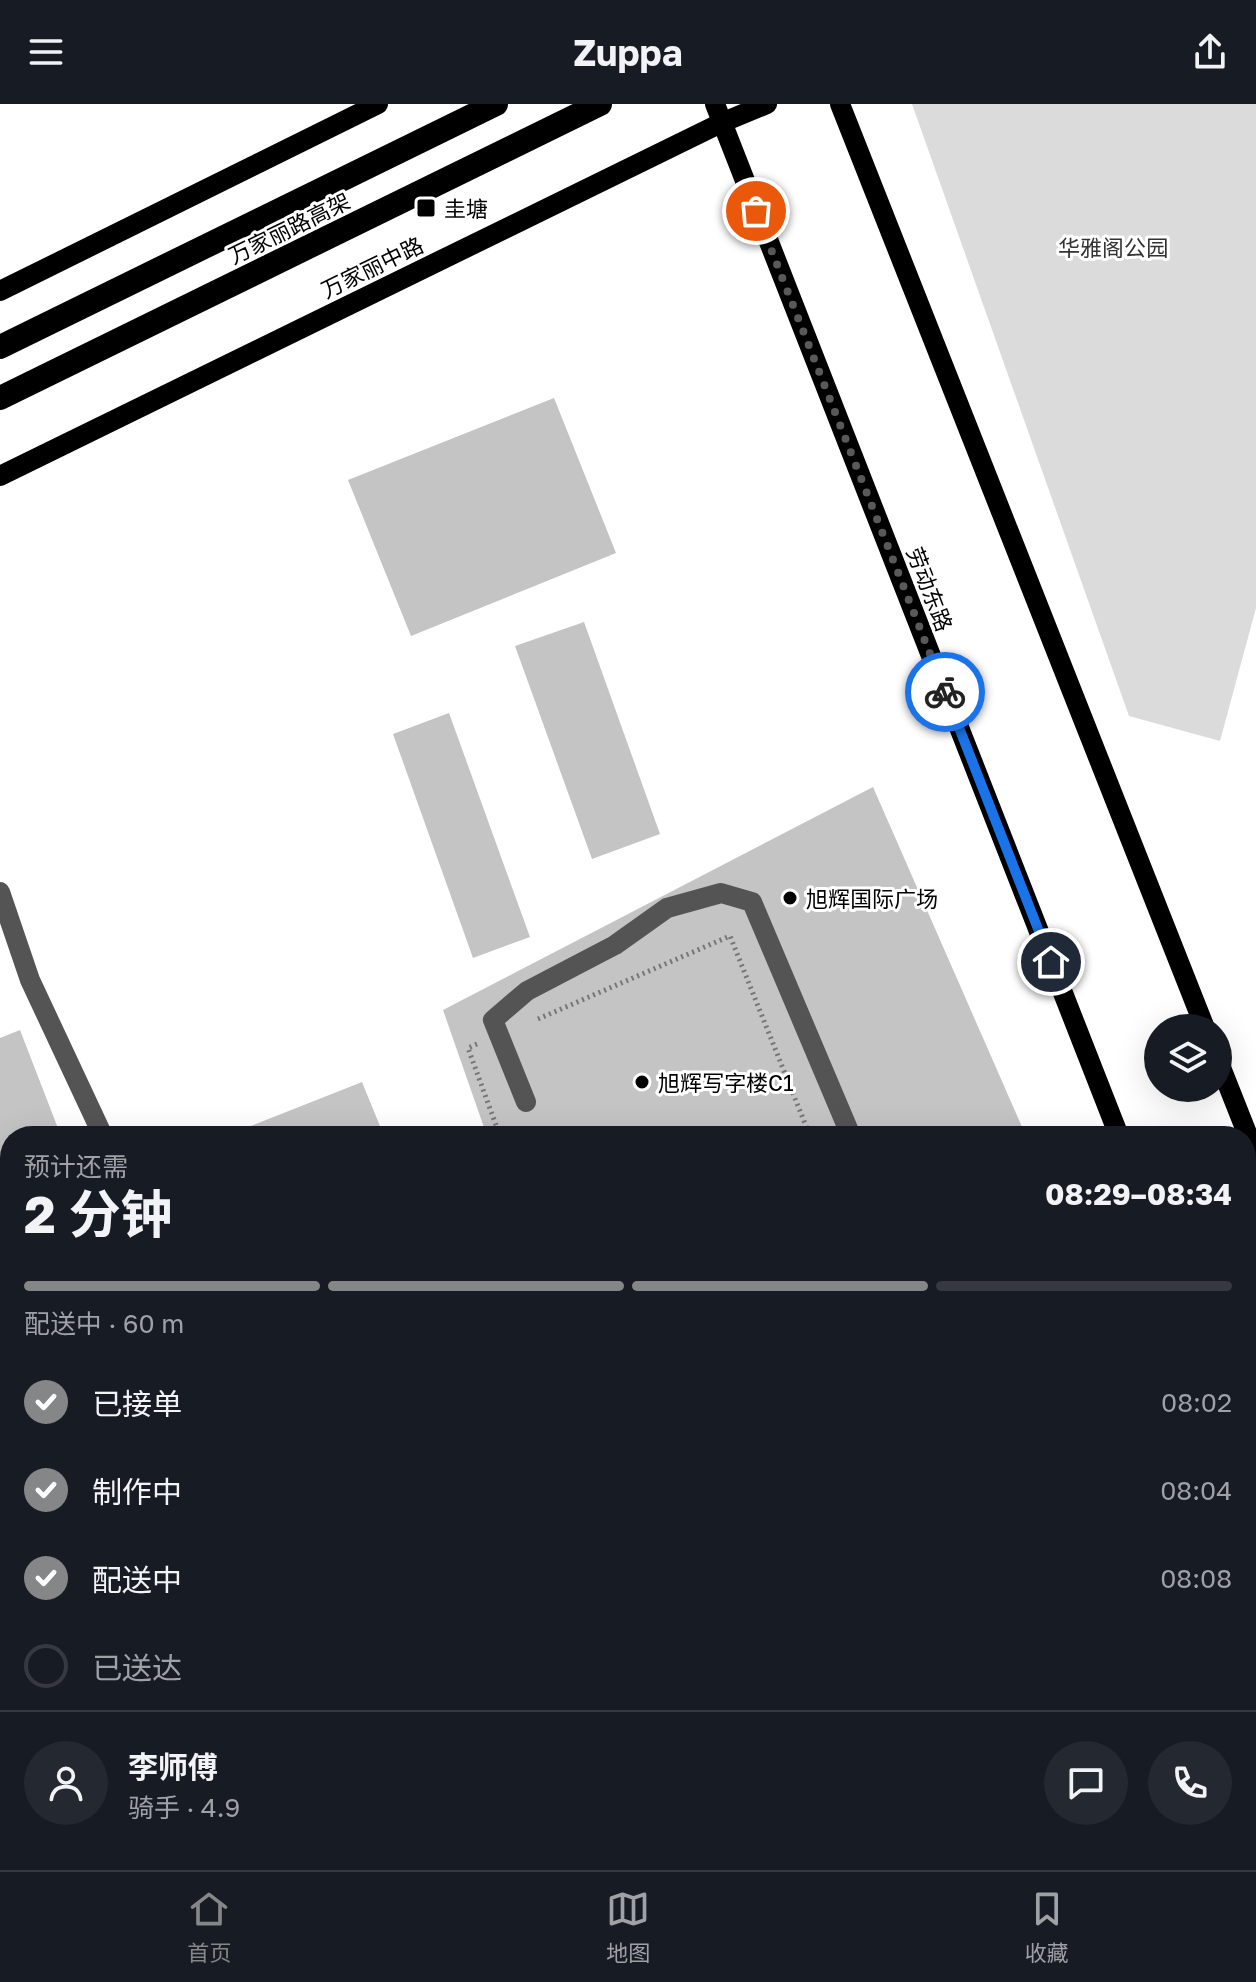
<!DOCTYPE html>
<html lang="zh">
<head>
<meta charset="utf-8">
<style>
	:root { --surface:#171b24; --page:#242831; --text:#f1f3f6; --muted:#9ea1a6; --line:#363941; --accent:#858687 }
	body { margin:0; font-family:"Golos Text","Noto Sans SC",sans-serif; background:var(--page); color:var(--text); height:100vh; display:flex; flex-direction:column; font-size:30px; white-space:nowrap }
	* { box-sizing:border-box; margin:0 }
	p { font-size:26px; color:var(--muted) }
	.icon { flex:none; width:44px; height:44px; fill:none; stroke:currentColor; stroke-width:2; stroke-linecap:round; stroke-linejoin:round }
	.map { position:relative; flex:1; overflow:hidden }
	.panel { position:absolute; left:0px; top:1022px; width:1256px; height:744px; display:flex; flex-direction:column; background:var(--surface); border-radius:32px 32px 0 0; box-shadow:0 8px 32px #0002 }
	.panel>* { flex:none }
	.buttons { position:absolute; left:1144px; top:910px; display:grid; gap:16px }
	.buttons a { display:grid; place-items:center; width:88px; height:88px; border-radius:50%; background:var(--surface); box-shadow:0 8px 32px #0002; font-size:40px }
	.pin { position:absolute; display:grid; place-items:center; width:68px; height:68px; color:#fff; margin:-34px; border:4px solid #fff; border-radius:50%; box-shadow:0 2px 8px #0007 }
	.courier { position:absolute; display:grid; place-items:center; width:80px; height:80px; margin:-40px; border:6px solid #1a73e8; border-radius:50%; background:#fff; color:#222; box-shadow:0 2px 10px #0007 }
	.overview em { font-style:normal; font-weight:700 }
	.overview div { display:flex; flex-direction:column-reverse }
	.overview { display:flex; align-items:center; justify-content:space-between; height:136px; padding:0 24px }
	h1 { font-size:52px; font-weight:700; line-height:60px }
	.bar { display:grid; grid-template-columns:repeat(4,1fr); gap:12px 8px; align-content:center; height:96px; padding:0 24px }
	.bar i { height:10px; border-radius:6px; background:var(--line) }
	.bar .selected { background:var(--accent) }
	.bar p { grid-column:span 4 }
	.line { display:flex; align-items:center; gap:20px; padding:0 24px; border-top:2px solid var(--line) }
	.line div { flex:1 }
	.round { display:grid; place-items:center; flex:none; width:84px; height:84px; border-radius:42px; background:var(--page) }
	ol { padding:0 24px; list-style:none }
	li { display:flex; align-items:center; gap:24px; height:88px }
	li p { margin-inline-start:auto }
	li .icon { padding:8px; border-radius:50%; background:var(--accent); color:#fff; stroke-width:4 }
	li:last-child { color:var(--muted) }
	li i { width:44px; height:44px; border:4px solid var(--line); border-radius:50% }
	header { display:flex; justify-content:space-between; align-items:center; height:104px; padding:0 24px; background:var(--surface); font-size:36px; font-weight:700 }
	.tab-bar { display:flex; justify-content:space-around; align-items:center; height:112px; border-top:2px solid var(--line); background:var(--surface); font-size:22px; color:var(--muted) }
	.tab-bar a { display:grid; justify-items:center; gap:4px }
	.tab-bar .selected { color:var(--accent) }
	.map>svg:first-child { display:block }
	.green { fill:#dbdbdb }
	.building { fill:#c4c4c4 }
	.lines { fill:none; stroke-linecap:round; stroke-linejoin:round }
	.path { stroke:#767676; stroke-width:5; stroke-dasharray:2 4; stroke-linecap:butt }
	.minor { stroke:#545454; stroke-width:20 }
	.major { stroke:#000; stroke-width:20 }
	.highway { stroke:#000; stroke-width:24 }
	.done { stroke:#595959; stroke-width:8; stroke-dasharray:0 14.4 }
	.route { stroke:#1a73e8; stroke-width:10 }
	.poi-dot { fill:#000; stroke:#fff; stroke-width:3 }
	.labels { text-anchor:middle; dominant-baseline:central; stroke-width:6; stroke-linejoin:round; paint-order:stroke }
	.poi-label { font-size:22px; fill:#000; stroke:#fff; text-anchor:start }
	.street-label { font-size:22px; fill:#000; stroke:#fff }
	.park-label { font-size:22px; fill:#323232; stroke:#fff }
</style>
</head>
<body>
<header><svg class="icon" aria-label="menu" viewBox="0 0 24 24"><path d="M4 6h16M4 12h16M4 18h16"/></svg>Zuppa<svg class="icon" aria-label="share" viewBox="0 0 24 24"><path d="M12 15V3M7 8l5-5 5 5M5 13v7h14v-7"/></svg></header>
<div class="map">
<svg width="1256" height="1766" viewBox="0 0 1256 1766">
	<rect width="100%" height="100%" fill="#fff"/>
	<path class="green" d="M 912,0 L 1256,0 L 1256,504 L 1220,637 L 1129,612 Z"/>
	<g class="building">
		<path d="M 554,294 L 616,449 L 411,532 L 348,376 Z"/>
		<path d="M 584,518 L 660,730 L 592,755 L 515,542 Z"/>
		<path d="M 449,609 L 530,833 L 473,854 L 393,630 Z"/>
		<path d="M 873,683 L 1026,1032 L 487,1032 L 443,906 Z"/>
		<path d="M 20,926 L 61,1032 L 10,1032 L 10,1119 L 0,1094 L 0,934 Z"/>
		<path d="M 362,978 L 384,1032 L 240,1032 L 238,1027 Z"/>
		<path d="M 1246,1565 L 1256,1591 L 1256,1766 L 806,1766 L 802,1756 L 1246,1756 Z"/>
		<path d="M 10,1701 L 10,1756 L 67,1756 L 41,1766 L 0,1766 L 0,1705 Z"/>
		<path d="M 101,1756 L 160,1756 L 164,1766 L 105,1766 Z"/>
		<path d="M 239,1756 L 309,1756 L 284,1766 L 243,1766 Z"/>
	</g>
	<g class="lines">
		<g class="path">
			<path d="M 538,915 L 730,832 L 810,1032"/>
			<path d="M 477,940 L 468,944 L 500,1032"/>
			<path d="M 0,1299 L 10,1308"/>
			<path d="M 1201,1756 L 1205,1766"/>
		</g>
		<g class="minor">
			<path d="M 0,788 L 30,876 L 103,1032"/>
			<path d="M 526,998 L 493,916 L 527,887 L 615,841 L 667,804 L 721,789 L 752,798 L 851,1032"/>
			<path d="M 0,1640 L 10,1636"/>
			<path d="M 410,1756 L 413,1766"/>
			<path d="M 495,1756 L 499,1766"/>
			<path d="M 646,1766 L 669,1756"/>
			<path d="M 771,1766 L 791,1758 L 791,1756"/>
		</g>
		<g class="major">
			<path d="M 715,0 L 1119,1032"/>
			<path d="M 840,0 L 1205,924"/>
			<path d="M 0,187 L 378,0"/>
			<path d="M 0,372 L 721,19 L 767,0"/>
			<path d="M 1218,956 L 1256,1052"/>
			<path d="M 1246,1357 L 1256,1382"/>
		</g>
		<g class="highway">
			<path d="M 0,243 L 496,0"/>
			<path d="M 0,294 L 600,0"/>
		</g>
	</g>
	<g class="lines">
		<path class="done" d="M 756,107 L 945,588"/>
		<path class="route" d="M 945,588 L 1051,858"/>
	</g>
	<g class="poi-dot">
		<rect x="416" y="94" width="20" height="20" rx="4"/>
		<circle cx="790" cy="794" r="8"/>
		<circle cx="642" cy="978" r="8"/>
	</g>
	<g class="labels">
		<g class="poi-label">
			<text x="444" y="104">圭塘</text>
			<text x="806" y="794">旭辉国际广场</text>
			<text x="658" y="978">旭辉写字楼C1</text>
		</g>
		<g class="street-label">
			<text transform="translate(289 124) rotate(-26)">万家丽路高架</text>
			<text transform="translate(372 163) rotate(-26)">万家丽中路</text>
			<text transform="translate(930 485) rotate(69)">劳动东路</text>
		</g>
		<g class="park-label">
			<text x="1113" y="143">华雅阁公园</text>
		</g>
	</g>
</svg>
<div class="buttons">
<a><svg class="icon" aria-label="layers" viewBox="0 0 24 24"><path d="M12 4l9 5-9 5-9-5zM3 14l9 5 9-5"/></svg></a>
</div>
<div class="pin" style="left:756px;top:107px;background:#ea580c"><svg class="icon" aria-label="bag" viewBox="0 0 24 24"><path d="M5 8h14l-1 12H6zM9 8a3 3 0 0 1 6 0"/></svg></div>
<div class="pin" style="left:1051px;top:858px;background:#1f2937"><svg class="icon" aria-label="home" viewBox="0 0 24 24"><path d="M3 11l9-7 9 7M6 9v11h12V9"/></svg></div>
<div class="courier" style="left:945px;top:588px"><svg class="icon" aria-label="bike" viewBox="0 0 24 24"><circle cx="6" cy="16" r="4"/><circle cx="18" cy="16" r="4"/><path d="M6 16l4-8h5l3 8M10 8l3 8H6M13 5h3"/></svg></div>
<section class="panel">
<div class="overview"><div><h1>2 分钟</h1><p>预计还需</p></div><em>08:29–08:34</em></div>
<div class="bar"><i class="selected"></i><i class="selected"></i><i class="selected"></i><i></i><p>配送中 · 60 m</p></div>
<ol>
<li><svg class="icon" aria-label="check" viewBox="0 0 24 24"><path d="M5 12l5 5 9-10"/></svg>已接单<p>08:02</p></li>
<li><svg class="icon" aria-label="check" viewBox="0 0 24 24"><path d="M5 12l5 5 9-10"/></svg>制作中<p>08:04</p></li>
<li><svg class="icon" aria-label="check" viewBox="0 0 24 24"><path d="M5 12l5 5 9-10"/></svg>配送中<p>08:08</p></li>
<li><i></i>已送达</li>
</ol>
<div class="line" style="height:144px"><a class="round"><svg class="icon" aria-label="person" viewBox="0 0 24 24"><circle cx="12" cy="8" r="4"/><path d="M4 21q1-7 8-7t8 7"/></svg></a><div><b>李师傅</b><p>骑手 · 4.9</p></div><a class="round"><svg class="icon" aria-label="chat" viewBox="0 0 24 24"><path d="M4 5h16v11H9l-5 4z"/></svg></a><a class="round"><svg class="icon" aria-label="phone" viewBox="0 0 24 24"><path d="M5 4h4l2 5-3 2q2 4 5 5l2-3 5 2v4C11 20 4 13 5 4z"/></svg></a></div>
</section>
</div>
<nav class="tab-bar">
<a class="selected"><svg class="icon" aria-label="home" viewBox="0 0 24 24"><path d="M3 11l9-7 9 7M6 9v11h12V9"/></svg>首页</a>
<a><svg class="icon" aria-label="map" viewBox="0 0 24 24"><path d="M3 6l6-2 6 2 6-2v14l-6 2-6-2-6 2zM9 4v14M15 6v14"/></svg>地图</a>
<a><svg class="icon" aria-label="saved" viewBox="0 0 24 24"><path d="M7 4h10v16l-5-4-5 4z"/></svg>收藏</a>
</nav>
</body>
</html>
